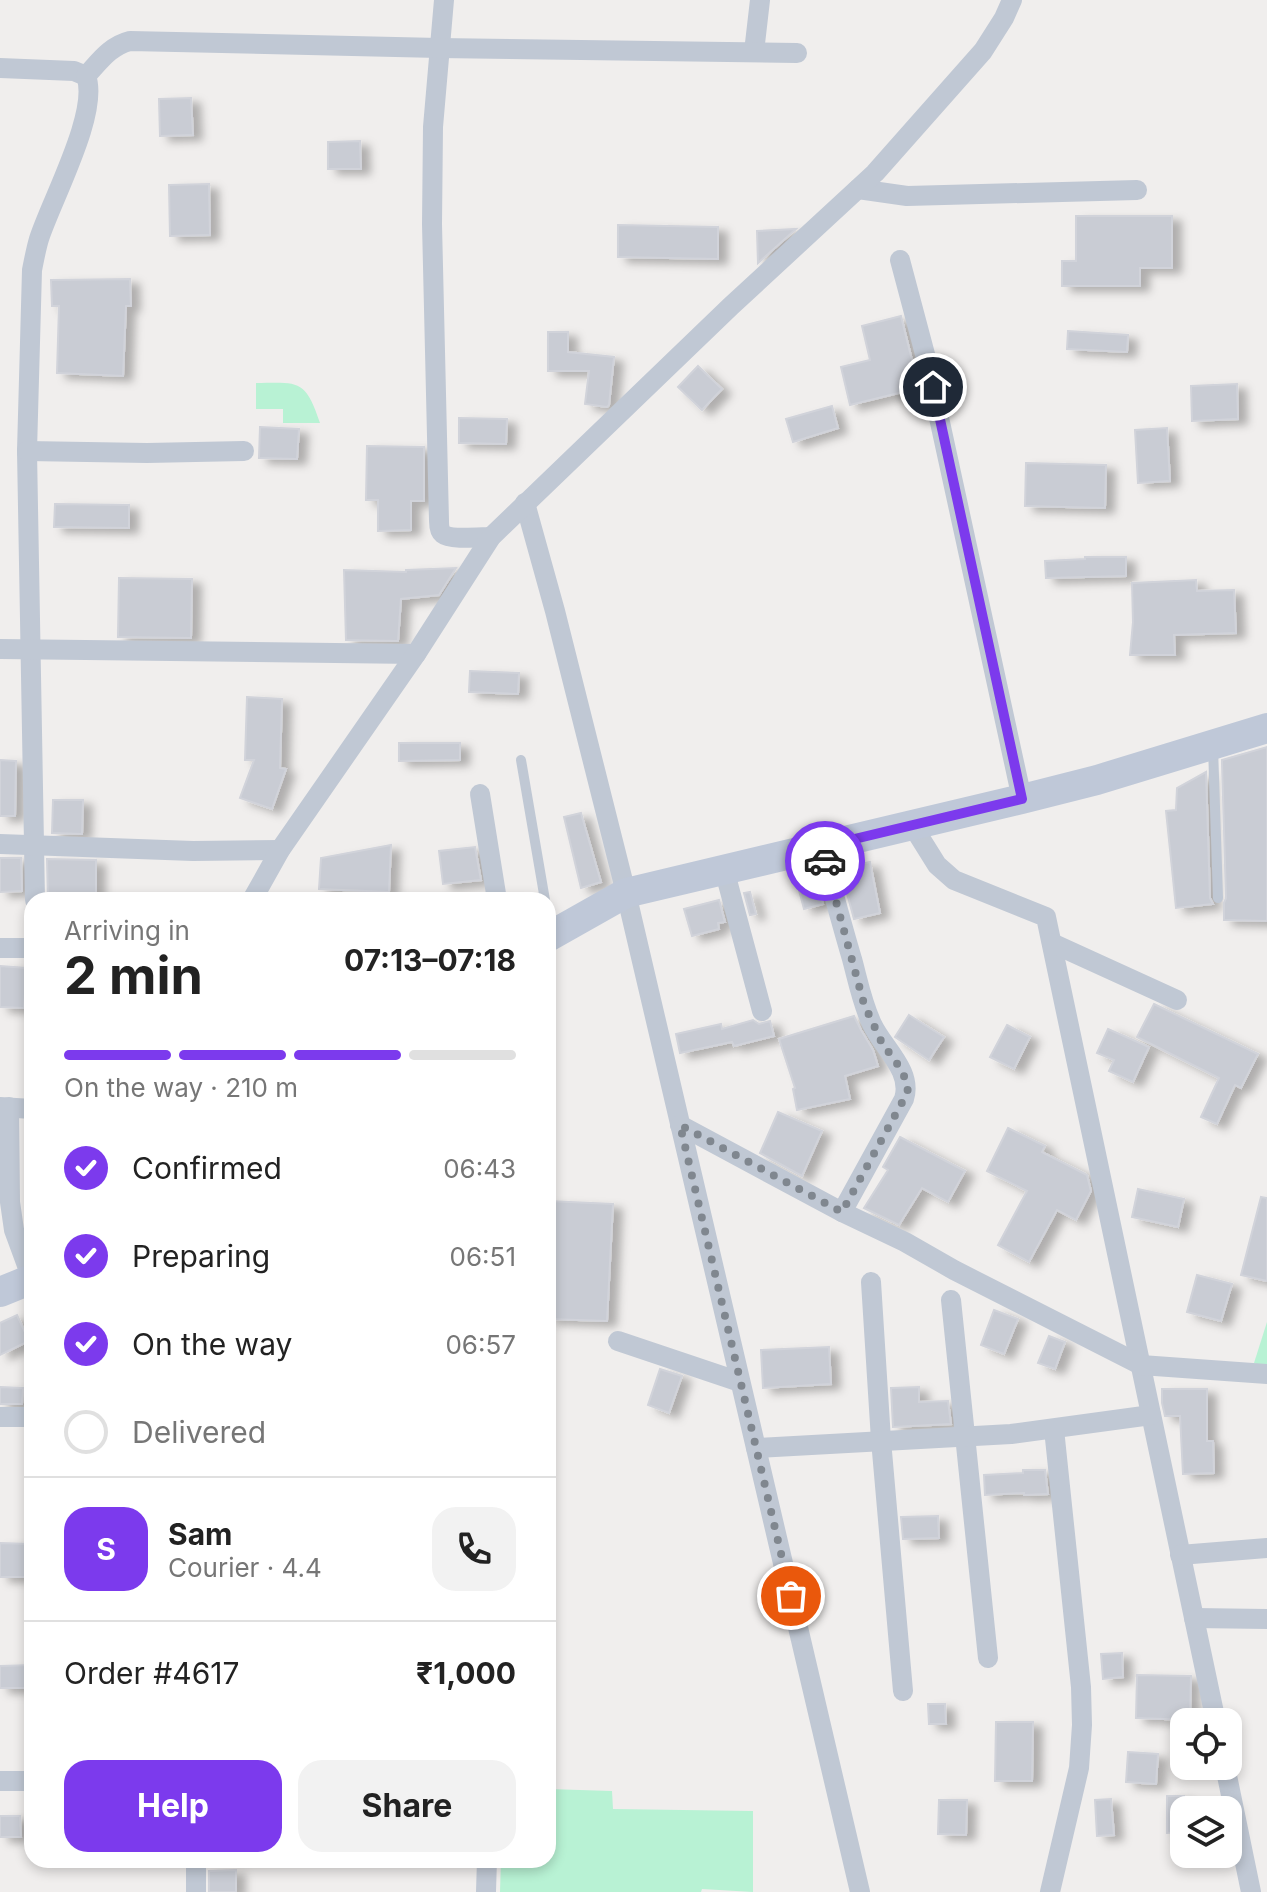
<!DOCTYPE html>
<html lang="en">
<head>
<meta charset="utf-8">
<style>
	:root { --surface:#fff; --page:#f2f2f2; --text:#222; --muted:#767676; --line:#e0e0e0; --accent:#7c3aed }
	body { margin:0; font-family:Inter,sans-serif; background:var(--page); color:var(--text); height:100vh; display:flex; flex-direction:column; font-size:30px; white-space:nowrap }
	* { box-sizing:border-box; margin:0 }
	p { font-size:26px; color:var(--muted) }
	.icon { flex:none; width:44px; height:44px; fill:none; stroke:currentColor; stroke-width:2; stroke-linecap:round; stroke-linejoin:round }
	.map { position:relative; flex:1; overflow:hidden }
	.details { position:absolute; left:24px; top:892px; width:532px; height:976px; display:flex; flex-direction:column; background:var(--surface); border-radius:24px; box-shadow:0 4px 12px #0003 }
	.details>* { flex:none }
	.fabs { position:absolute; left:1170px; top:1708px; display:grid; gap:16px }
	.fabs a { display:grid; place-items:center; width:72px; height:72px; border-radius:16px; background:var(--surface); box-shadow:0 4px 12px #0003; font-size:40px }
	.pin { position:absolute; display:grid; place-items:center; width:68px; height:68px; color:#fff; margin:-34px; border:4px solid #fff; border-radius:50%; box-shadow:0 2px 8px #0007 }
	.courier { position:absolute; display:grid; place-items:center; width:80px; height:80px; margin:-40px; border:6px solid #7c3aed; border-radius:50%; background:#fff; color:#222; box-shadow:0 2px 10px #0007 }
	.summary em { font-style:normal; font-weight:700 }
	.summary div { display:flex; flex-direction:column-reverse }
	.summary { display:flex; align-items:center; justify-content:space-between; height:136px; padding:0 40px }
	h1 { font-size:52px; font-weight:700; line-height:60px }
	.bar { display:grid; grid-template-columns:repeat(4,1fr); gap:12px 8px; align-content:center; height:96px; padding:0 40px }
	.bar i { height:10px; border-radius:6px; background:var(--line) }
	.bar .selected { background:var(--accent) }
	.bar p { grid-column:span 4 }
	.line { display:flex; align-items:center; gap:20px; padding:0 40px; border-top:2px solid var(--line) }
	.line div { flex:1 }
	.round { display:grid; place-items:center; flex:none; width:84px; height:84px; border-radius:24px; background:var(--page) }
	ol { padding:0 40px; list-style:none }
	li { display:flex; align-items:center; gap:24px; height:88px }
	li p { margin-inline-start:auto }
	li .icon { padding:8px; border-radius:50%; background:var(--accent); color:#fff; stroke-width:4 }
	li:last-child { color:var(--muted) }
	li i { width:44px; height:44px; border:4px solid var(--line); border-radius:50% }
	.action { display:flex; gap:16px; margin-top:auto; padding:16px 40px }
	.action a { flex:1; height:92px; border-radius:24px; background:var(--accent); color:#fff; font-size:32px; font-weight:700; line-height:92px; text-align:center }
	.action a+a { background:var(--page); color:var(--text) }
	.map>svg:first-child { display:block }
	.green { fill:#b8f2d4 }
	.building { fill:#c9ccd4; stroke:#d1d3da; stroke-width:2; filter:url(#shadow) }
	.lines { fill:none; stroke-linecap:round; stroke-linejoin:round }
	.lane { stroke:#c0c8d4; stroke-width:10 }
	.street { stroke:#c0c8d4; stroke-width:20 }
	.secondary { stroke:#bfc8d8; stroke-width:30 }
	.done { stroke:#80878f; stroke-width:8; stroke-dasharray:0 14.4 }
	.route { stroke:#7c3aed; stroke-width:10 }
</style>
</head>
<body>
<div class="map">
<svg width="1267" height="1892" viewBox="0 0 1267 1892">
	<defs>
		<filter id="shadow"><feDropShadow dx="9" dy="5" stdDeviation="4" flood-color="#0004"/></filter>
	</defs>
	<rect width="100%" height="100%" fill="#f0eeed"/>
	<g class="green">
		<path d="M 256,383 C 298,383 305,378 320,423 L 283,423 L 283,409 L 256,409 Z"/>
		<path d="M 1267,1322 L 1267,1369 L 1254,1363 Z"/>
		<path d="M 548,1789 L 612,1791 L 613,1809 L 753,1811 L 753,1892 L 702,1889 L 701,1892 L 500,1892 L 501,1860 L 548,1860 Z"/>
	</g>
	<g class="building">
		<path d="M 191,98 L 193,135 L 160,136 L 159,99 Z"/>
		<path d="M 360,141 L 361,169 L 328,169 L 328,142 Z"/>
		<path d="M 209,184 L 210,235 L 170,236 L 169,185 Z"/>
		<path d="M 1076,216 L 1172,216 L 1172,268 L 1140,268 L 1140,286 L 1062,286 L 1062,261 L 1076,261 Z"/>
		<path d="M 618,225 L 718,227 L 718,259 L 618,257 Z"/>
		<path d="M 796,229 L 758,263 L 757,231 Z"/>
		<path d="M 130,279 L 131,306 L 126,306 L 123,376 L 57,373 L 59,306 L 52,306 L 51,280 Z"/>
		<path d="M 901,316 L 919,388 L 850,405 L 841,367 L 870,360 L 862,326 Z"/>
		<path d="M 1068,331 L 1128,335 L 1127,352 L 1067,349 Z"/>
		<path d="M 548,332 L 568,332 L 568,352 L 614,357 L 609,405 L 607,407 L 585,404 L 589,371 L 548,371 Z"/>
		<path d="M 698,366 L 722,389 L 702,410 L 678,387 Z"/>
		<path d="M 1237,384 L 1238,419 L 1192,421 L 1191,386 Z"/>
		<path d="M 832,406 L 838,428 L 793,442 L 786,419 Z"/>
		<path d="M 459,418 L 507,419 L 506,444 L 459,443 Z"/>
		<path d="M 260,427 L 299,429 L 297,459 L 259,458 Z"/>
		<path d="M 1167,428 L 1170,481 L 1138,483 L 1135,430 Z"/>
		<path d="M 367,446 L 424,447 L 424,501 L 411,501 L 411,530 L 378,531 L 378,500 L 366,500 Z"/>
		<path d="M 1026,463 L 1106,465 L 1105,508 L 1025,506 Z"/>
		<path d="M 55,504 L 129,505 L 129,528 L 54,527 Z"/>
		<path d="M 1085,557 L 1126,557 L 1126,576 L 1046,578 L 1045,561 L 1085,559 Z"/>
		<path d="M 456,568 L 439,595 L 401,599 L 398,641 L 346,640 L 344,570 L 406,572 L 406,570 Z"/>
		<path d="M 119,578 L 192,579 L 191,638 L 118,637 Z"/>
		<path d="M 1196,580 L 1197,591 L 1234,590 L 1236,633 L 1174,635 L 1175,655 L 1130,655 L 1133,622 L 1132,583 Z"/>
		<path d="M 470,671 L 519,673 L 518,694 L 469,692 Z"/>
		<path d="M 247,697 L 282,699 L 280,768 L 286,769 L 272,809 L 240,798 L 254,760 L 245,760 Z"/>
		<path d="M 399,743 L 460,743 L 460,760 L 399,761 Z"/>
		<path d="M 1267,747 L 1267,921 L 1224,920 L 1224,903 L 1226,898 L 1222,763 L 1222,760 Z"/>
		<path d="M 0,760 L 16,761 L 15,816 L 0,816 Z"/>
		<path d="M 1206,772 L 1210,898 L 1213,904 L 1176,908 L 1166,811 L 1176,810 L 1177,788 Z"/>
		<path d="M 53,800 L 83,800 L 82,834 L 52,833 Z"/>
		<path d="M 581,813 L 601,882 L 581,888 L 564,817 Z"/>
		<path d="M 391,845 L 389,892 L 319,889 L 321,858 Z"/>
		<path d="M 475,847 L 481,880 L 443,884 L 439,851 Z"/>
		<path d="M 0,858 L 21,858 L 22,891 L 0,892 Z"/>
		<path d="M 47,859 L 96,860 L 96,900 L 48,900 Z"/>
		<path d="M 870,862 L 880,913 L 854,919 L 840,868 Z"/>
		<path d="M 815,874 L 823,904 L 804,909 L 796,879 Z"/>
		<path d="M 750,892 L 756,914 L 750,915 L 744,893 Z"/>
		<path d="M 719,900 L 725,922 L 718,923 L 719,929 L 692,936 L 684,909 Z"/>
		<path d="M 0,966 L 27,968 L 24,1008 L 0,1007 Z"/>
		<path d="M 1154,1004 L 1258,1054 L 1241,1088 L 1235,1085 L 1217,1124 L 1201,1117 L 1219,1078 L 1137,1037 Z"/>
		<path d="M 909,1015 L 944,1037 L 929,1060 L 895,1037 Z"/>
		<path d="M 854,1016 L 861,1030 L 873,1050 L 878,1066 L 845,1076 L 850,1099 L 797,1110 L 793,1089 L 795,1088 L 779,1039 Z"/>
		<path d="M 753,1020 L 759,1024 L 770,1021 L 774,1036 L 734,1046 L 732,1042 L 680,1053 L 676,1034 L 721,1024 L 722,1029 Z"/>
		<path d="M 1007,1025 L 1030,1037 L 1014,1069 L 990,1057 Z"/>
		<path d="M 1108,1029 L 1149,1047 L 1133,1082 L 1109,1071 L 1114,1060 L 1097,1053 Z"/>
		<path d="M 778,1112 L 822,1131 L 802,1176 L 760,1153 Z"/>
		<path d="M 1008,1128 L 1045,1146 L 1042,1152 L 1087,1175 L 1091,1191 L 1076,1220 L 1057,1210 L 1029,1262 L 998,1245 L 1027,1191 L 987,1171 Z"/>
		<path d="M 900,1137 L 965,1171 L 948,1202 L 922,1188 L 899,1225 L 864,1208 L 888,1170 L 883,1167 Z"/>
		<path d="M 1138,1189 L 1184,1199 L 1178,1227 L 1132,1217 Z"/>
		<path d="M 1261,1197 L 1267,1198 L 1267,1281 L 1241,1275 Z"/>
		<path d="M 548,1201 L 613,1204 L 607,1321 L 548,1319 Z"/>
		<path d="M 1197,1275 L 1232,1284 L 1221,1321 L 1187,1312 Z"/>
		<path d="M 994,1310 L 1018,1319 L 1004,1354 L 981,1345 Z"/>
		<path d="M 17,1315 L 29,1341 L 0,1355 L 0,1323 Z"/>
		<path d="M 1049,1336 L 1065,1342 L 1055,1369 L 1038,1363 Z"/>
		<path d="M 829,1347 L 831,1384 L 763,1388 L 761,1350 Z"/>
		<path d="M 660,1369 L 682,1376 L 669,1413 L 648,1405 Z"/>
		<path d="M 0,1387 L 23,1388 L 22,1404 L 0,1404 Z"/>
		<path d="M 919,1387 L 919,1402 L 948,1401 L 951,1424 L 893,1427 L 891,1388 Z"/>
		<path d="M 1162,1389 L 1207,1389 L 1207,1441 L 1213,1441 L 1214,1473 L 1183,1474 L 1180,1416 L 1165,1416 L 1162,1403 Z"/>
		<path d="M 1023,1470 L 1045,1470 L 1048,1494 L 1024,1495 L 1024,1493 L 985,1495 L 984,1475 L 1023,1473 Z"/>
		<path d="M 938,1516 L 939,1538 L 903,1539 L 901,1517 Z"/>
		<path d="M 0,1543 L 32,1544 L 32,1577 L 0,1577 Z"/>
		<path d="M 1122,1653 L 1123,1677 L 1103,1679 L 1101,1654 Z"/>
		<path d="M 32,1665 L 32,1688 L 0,1688 L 0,1666 Z"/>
		<path d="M 1137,1675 L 1191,1676 L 1190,1720 L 1136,1718 Z"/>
		<path d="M 928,1704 L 945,1704 L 946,1724 L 929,1724 Z"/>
		<path d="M 996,1722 L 1033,1722 L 1032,1781 L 995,1781 Z"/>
		<path d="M 1128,1752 L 1158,1754 L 1156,1784 L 1126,1782 Z"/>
		<path d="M 1167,1796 L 1184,1796 L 1184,1832 L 1167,1833 Z"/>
		<path d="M 1111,1799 L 1114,1835 L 1097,1836 L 1095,1800 Z"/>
		<path d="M 939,1800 L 967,1800 L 966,1835 L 938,1834 Z"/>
		<path d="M 0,1816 L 20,1816 L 21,1837 L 0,1837 Z"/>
		<path d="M 236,1870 L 236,1892 L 209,1892 L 209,1871 Z"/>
	</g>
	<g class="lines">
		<g class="lane">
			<path d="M 1213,747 L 1218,898"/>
			<path d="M 521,760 L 545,900"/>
		</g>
		<g class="street">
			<path d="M 444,0 L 433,127 L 432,224 L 439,521 C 439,525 439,531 443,534 C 450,540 481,537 491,537"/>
			<path d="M 754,52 L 760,0"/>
			<path d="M 0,68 L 74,71 L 86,76 C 100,112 51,201 39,239 C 36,249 34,260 32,270 L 27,451 L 35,900"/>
			<path d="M 86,76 C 100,61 110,46 130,41 L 439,48 L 797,53"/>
			<path d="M 858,189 L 907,196 L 1137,190"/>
			<path d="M 900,260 L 926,358 L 1022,799"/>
			<path d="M 27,451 L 147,453 L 244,451"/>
			<path d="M 525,503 L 555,611 L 626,893 L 860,1892"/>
			<path d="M 0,649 L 416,654"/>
			<path d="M 480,794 L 497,900"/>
			<path d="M 912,825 L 937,865 L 954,880 L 1046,917 L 1216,1722"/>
			<path d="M 0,844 L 193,851 L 280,850"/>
			<path d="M 821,847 C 831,884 841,922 852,959 C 858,981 862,1003 872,1024 C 883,1048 913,1071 904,1099 L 842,1212"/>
			<path d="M 724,869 L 762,1011"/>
			<path d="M 252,900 L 280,850 L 416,654 L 491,537 L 731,306 L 875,173 L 983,51 L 1004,18 L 1012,0"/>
			<path d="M 1052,943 L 1177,1000"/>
			<path d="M 0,948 L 32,948"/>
			<path d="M 0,1107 L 32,1109"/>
			<path d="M 9,1107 L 10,1202 L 14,1230 L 32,1279"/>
			<path d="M 680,1125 L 842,1212 L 905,1242 L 954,1270 L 1141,1365 L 1267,1374"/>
			<path d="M 871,1282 L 881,1440 L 903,1691"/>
			<path d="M 951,1300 L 988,1658"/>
			<path d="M 618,1341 L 740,1382"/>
			<path d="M 0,1417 L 32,1417"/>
			<path d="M 756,1448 L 1011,1434 L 1151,1415"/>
			<path d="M 1180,1555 L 1267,1548"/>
			<path d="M 1194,1618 L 1267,1619"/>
			<path d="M 1225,1766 L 1251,1892"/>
			<path d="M 0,1781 L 32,1781"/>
			<path d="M 196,1860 L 196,1892"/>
			<path d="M 486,1892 L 487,1860"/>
			<path d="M 1050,1892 L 1079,1768 L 1082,1725 L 1081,1687 L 1054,1429"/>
		</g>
		<g class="secondary">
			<path d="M 548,937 L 626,893 L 1022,799 L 1097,780 L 1267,728"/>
			<path d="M 0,1292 L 32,1279"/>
		</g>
	</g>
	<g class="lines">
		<path class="done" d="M 791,1596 L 680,1125 L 842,1212 L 904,1099 L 908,1089 L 906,1080 L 898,1065 L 882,1043 L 864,1004 L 825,861"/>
		<path class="route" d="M 825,861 L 821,847 L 1022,799 L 933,387"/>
	</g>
</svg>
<div class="fabs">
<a><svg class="icon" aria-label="locate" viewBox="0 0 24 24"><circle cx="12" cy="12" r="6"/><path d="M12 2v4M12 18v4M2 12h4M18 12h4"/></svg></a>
<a><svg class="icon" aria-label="layers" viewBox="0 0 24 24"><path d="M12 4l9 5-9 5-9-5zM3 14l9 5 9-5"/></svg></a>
</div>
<div class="pin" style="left:791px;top:1596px;background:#ea580c"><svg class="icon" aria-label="bag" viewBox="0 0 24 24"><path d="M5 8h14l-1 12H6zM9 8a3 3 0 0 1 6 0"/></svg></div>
<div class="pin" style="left:933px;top:387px;background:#1f2937"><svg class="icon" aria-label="home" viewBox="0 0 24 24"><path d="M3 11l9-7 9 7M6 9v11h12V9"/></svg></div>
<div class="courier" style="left:825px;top:861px"><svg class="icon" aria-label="car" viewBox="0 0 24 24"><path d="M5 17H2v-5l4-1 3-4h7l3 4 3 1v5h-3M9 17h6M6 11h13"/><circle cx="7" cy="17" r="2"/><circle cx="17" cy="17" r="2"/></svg></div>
<section class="details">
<div class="summary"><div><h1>2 min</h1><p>Arriving in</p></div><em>07:13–07:18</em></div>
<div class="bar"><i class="selected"></i><i class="selected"></i><i class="selected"></i><i></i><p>On the way · 210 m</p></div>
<ol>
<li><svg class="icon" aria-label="check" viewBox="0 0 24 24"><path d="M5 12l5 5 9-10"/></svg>Confirmed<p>06:43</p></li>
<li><svg class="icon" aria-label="check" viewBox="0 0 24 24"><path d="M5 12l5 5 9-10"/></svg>Preparing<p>06:51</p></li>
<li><svg class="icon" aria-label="check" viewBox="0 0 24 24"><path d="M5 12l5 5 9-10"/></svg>On the way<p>06:57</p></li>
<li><i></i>Delivered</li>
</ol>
<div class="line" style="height:144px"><b class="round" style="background:var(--accent);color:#fff">S</b><div><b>Sam</b><p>Courier · 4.4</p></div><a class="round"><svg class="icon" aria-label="phone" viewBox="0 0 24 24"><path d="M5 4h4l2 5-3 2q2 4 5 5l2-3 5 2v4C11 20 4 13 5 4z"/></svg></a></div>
<div class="line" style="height:104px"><div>Order #4617</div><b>₹1,000</b></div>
<div class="action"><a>Help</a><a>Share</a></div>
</section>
</div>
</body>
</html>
